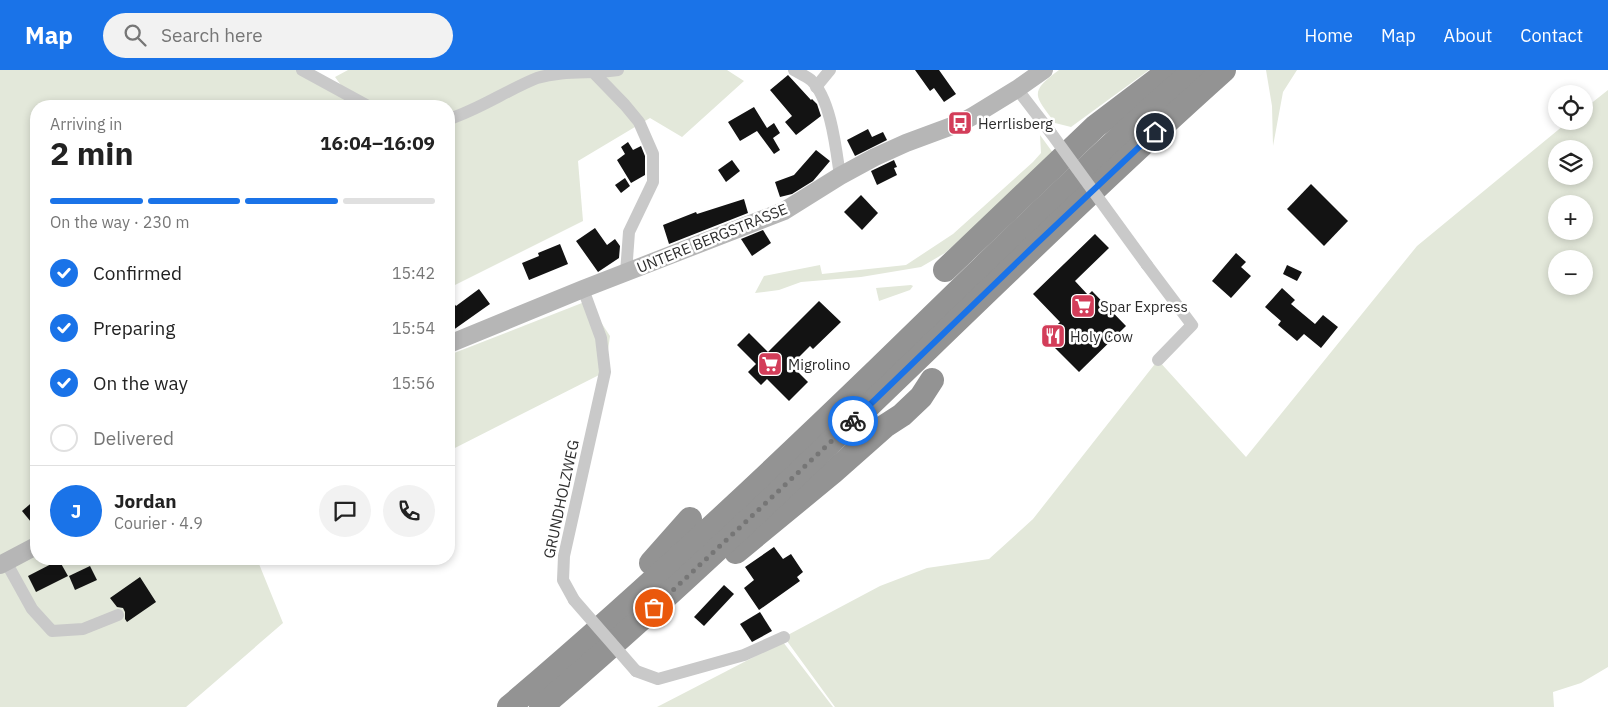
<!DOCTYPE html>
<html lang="en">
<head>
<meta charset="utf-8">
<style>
	:root { --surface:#fff; --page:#f2f2f2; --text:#222; --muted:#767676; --line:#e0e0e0; --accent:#1a73e8 }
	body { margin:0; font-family:"IBM Plex Sans",sans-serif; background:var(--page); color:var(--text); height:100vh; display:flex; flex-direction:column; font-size:19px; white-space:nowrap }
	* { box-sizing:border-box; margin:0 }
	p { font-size:16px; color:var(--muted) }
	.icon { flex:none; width:28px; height:28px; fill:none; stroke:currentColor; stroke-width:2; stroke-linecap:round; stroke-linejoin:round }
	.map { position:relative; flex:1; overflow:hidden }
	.drawer { position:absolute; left:30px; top:30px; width:425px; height:465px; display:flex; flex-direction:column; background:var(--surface); border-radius:20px; box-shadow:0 2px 8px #0003 }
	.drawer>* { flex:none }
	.controls { position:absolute; left:1548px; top:15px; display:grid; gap:10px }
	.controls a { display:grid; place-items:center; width:45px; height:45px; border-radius:50%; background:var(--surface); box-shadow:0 2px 8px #0003; font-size:25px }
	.pin { position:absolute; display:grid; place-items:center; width:42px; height:42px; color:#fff; margin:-21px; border:2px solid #fff; border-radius:50%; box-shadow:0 1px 5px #0007 }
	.courier { position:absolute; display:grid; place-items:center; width:50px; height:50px; margin:-25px; border:4px solid #1a73e8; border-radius:50%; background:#fff; color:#222; box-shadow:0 1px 6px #0007 }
	.overview em { font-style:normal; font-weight:800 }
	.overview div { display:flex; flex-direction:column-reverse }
	.overview { display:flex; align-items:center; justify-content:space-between; height:85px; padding:0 20px }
	h1 { font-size:32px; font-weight:800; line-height:38px }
	.bar { display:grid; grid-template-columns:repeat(4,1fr); gap:8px 5px; align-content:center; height:60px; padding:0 20px }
	.bar i { height:6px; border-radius:4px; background:var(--line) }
	.bar .active { background:var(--accent) }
	.bar p { grid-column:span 4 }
	.line { display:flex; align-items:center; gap:12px; padding:0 20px; border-top:1px solid var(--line) }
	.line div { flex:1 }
	.round { display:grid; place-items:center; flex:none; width:52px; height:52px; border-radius:26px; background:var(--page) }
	ol { padding:0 20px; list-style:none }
	li { display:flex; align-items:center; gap:15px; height:55px }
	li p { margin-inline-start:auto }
	li .icon { padding:5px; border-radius:50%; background:var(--accent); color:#fff; stroke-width:4 }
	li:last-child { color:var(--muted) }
	li i { width:28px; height:28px; border:2px solid var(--line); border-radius:50% }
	header { display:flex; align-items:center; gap:30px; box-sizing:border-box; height:70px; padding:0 25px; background:var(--accent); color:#fff }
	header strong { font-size:24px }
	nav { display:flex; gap:28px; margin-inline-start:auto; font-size:18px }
	.search { width:350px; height:45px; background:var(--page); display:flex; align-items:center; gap:12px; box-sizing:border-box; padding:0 18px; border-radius:28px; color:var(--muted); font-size:19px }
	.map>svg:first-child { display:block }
	.green { fill:#e3e8da; fill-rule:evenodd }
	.building { fill:#131313 }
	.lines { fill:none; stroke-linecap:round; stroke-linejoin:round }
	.minor { stroke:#c9c9c9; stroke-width:12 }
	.secondary { stroke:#b6b6b6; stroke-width:18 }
	.motorway { stroke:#939393; stroke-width:24 }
	.minor-bridge { stroke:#c9c9c9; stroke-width:12 }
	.done { stroke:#767676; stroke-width:5; stroke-dasharray:0 9 }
	.route { stroke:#1a73e8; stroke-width:6 }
	.labels { text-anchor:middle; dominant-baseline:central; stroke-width:5; stroke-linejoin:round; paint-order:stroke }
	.poi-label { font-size:15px; fill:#2c2c2c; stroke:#fff; text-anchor:start }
	.street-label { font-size:15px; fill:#2c2c2c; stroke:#fff }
</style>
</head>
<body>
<header>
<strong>Map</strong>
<div class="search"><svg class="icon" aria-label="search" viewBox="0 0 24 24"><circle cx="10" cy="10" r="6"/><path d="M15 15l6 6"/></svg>Search here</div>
<nav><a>Home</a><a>Map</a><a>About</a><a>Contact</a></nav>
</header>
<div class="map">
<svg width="1608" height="637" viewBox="0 0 1608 637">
	<rect width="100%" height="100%" fill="#fff"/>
	<g class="green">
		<path d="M 0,0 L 298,0 L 349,26 L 335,7 L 348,0 L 727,0 L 744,11 L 682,67 L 650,48 L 578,91 L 583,151 L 449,218 L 449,36 L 36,36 L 36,489 L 257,489 L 283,553 L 186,637 L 0,637 Z"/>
		<path d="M 1059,0 L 1149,0 L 1071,57 L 1055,53 C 1035,25 1028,23 1059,0 Z"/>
		<path d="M 1266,0 L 1297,0 L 1283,22 L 1273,76 L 1272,36 Z"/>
		<path d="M 1608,20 L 1608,597 L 1581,613 L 1553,622 L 1554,637 L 835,637 L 784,567 L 880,516 L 927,498 L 989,489 L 1033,449 L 1158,290 L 1246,387 L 1417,176 L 1569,51 L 1584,51 L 1584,39 ZM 1556,79 L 1584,79 L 1584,106 L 1556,106 ZM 1556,134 L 1584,134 L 1584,161 L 1556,161 ZM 1556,189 L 1584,189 L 1584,216 L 1556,216 Z"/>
		<path d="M 1040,65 L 1056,87 L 1007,127 L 945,183 L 921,197 L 861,207 L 801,212 L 779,220 L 755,223 L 764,206 L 820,195 L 822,204 L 906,195 L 953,164 L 1033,92 L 1041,83 Z"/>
		<path d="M 911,215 L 913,216 L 910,220 L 879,231 L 876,218 Z"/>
		<path d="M 587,231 L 610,266 L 605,302 L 449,381 L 449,285 Z"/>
		<path d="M 783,572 L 833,637 L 657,637 Z"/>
	</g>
	<g class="building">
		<path d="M 915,0 L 939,0 L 956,24 L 944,32 L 934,18 L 930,21 Z"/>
		<path d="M 788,5 L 811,30 L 812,29 L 817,34 L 821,46 L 796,65 L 785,52 L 792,46 L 770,20 Z"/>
		<path d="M 754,37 L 767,58 L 774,53 L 780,63 L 773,68 L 780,80 L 774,84 L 757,61 L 740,71 L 728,52 Z"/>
		<path d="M 868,59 L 872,67 L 883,62 L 887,70 L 855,86 L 847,70 Z"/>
		<path d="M 628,72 L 633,80 L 641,76 L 645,86 L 645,105 L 631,113 L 617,90 L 625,84 L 621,77 Z"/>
		<path d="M 816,80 L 830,91 L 813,111 L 792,124 L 780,127 L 775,112 L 794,105 Z"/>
		<path d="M 732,90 L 740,101 L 726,112 L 718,100 Z"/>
		<path d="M 894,90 L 897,97 L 894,98 L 897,105 L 877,115 L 871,101 Z"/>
		<path d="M 625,108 L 630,116 L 621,123 L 615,115 Z"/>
		<path d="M 1311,114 L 1348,151 L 1324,176 L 1287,139 Z"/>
		<path d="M 861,125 L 878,143 L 862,160 L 844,142 Z"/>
		<path d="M 744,129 L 748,143 L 669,174 L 663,155 L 696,142 L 697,144 Z"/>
		<path d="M 595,158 L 607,175 L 615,169 L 620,176 L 619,188 L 598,202 L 576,171 Z"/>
		<path d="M 763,160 L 771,173 L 752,186 L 741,169 Z"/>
		<path d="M 1095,164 L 1109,178 L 1075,211 L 1088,225 L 1092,221 L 1126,256 L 1079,302 L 1044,267 L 1060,252 L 1033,224 Z"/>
		<path d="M 560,174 L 568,194 L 529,210 L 522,193 L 539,186 L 538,183 Z"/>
		<path d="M 1236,183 L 1246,192 L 1241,197 L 1251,206 L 1231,228 L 1212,211 Z"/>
		<path d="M 1287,195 L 1302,202 L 1297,211 L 1283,204 Z"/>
		<path d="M 1282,218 L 1295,230 L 1291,234 L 1315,254 L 1323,245 L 1338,257 L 1321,278 L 1304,264 L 1297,271 L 1278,255 L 1281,251 L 1265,237 Z"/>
		<path d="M 479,219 L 490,234 L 449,263 L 449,227 L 456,236 Z"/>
		<path d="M 819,231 L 841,252 L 813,279 L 810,276 L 791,295 L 808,312 L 789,331 L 767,309 L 761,315 L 748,302 L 756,294 L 737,275 L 749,263 L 768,282 Z"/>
		<path d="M 36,429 L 36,447 L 31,452 L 22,441 Z"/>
		<path d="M 774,477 L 783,489 L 791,484 L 803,502 L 797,507 L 800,511 L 759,540 L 744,518 L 754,510 L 745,497 Z"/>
		<path d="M 59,490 L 68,506 L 36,522 L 28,506 Z"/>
		<path d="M 90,496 L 97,510 L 75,520 L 69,506 Z"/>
		<path d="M 140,507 L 156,532 L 127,552 L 125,549 L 125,542 L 123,538 L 117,537 L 110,528 Z"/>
		<path d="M 724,515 L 734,524 L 704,556 L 694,547 Z"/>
		<path d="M 760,542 L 772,561 L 752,572 L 740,554 Z"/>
	</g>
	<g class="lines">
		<g class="minor">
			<path d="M 302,0 L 368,36"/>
			<path d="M 794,0 C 799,3 806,6 811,10 C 831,29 836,79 840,106"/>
			<path d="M 594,3 L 625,35 L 639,52 L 653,84 L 653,112 L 629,162 L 626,203"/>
			<path d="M 816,17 L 830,0"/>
			<path d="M 1017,19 L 1051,63"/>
			<path d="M 449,49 C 480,39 507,20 537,8 C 564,0 591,4 618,0"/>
			<path d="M 1147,195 L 1192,255 L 1158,290"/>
			<path d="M 6,492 L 32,539 L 52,561 L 83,559 L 118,545"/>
			<path d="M 574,530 L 563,510 L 564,486 L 605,302 L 601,268 L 583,219"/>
			<path d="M 636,601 L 658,609 L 744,585 L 784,567"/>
		</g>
		<g class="secondary">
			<path d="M 449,274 L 583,219 L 784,141 L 840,106 L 875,87 L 906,73 L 960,53 L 973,46 L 1017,19 L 1044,0"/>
			<path d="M 0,495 L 36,476"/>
		</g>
		<g class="motorway">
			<path d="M 945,200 L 1096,56 L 1170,0"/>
			<path d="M 736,482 L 833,402 L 885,356 L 902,345 L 921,327 L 932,310"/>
			<path d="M 651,493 L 690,449"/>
			<path d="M 509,637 C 634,531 755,418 873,304 C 979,201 1084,97 1194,0"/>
			<path d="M 541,637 C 778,435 992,208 1224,0"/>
		</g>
		<g class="minor-bridge">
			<path d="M 1051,63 L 1147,195"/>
			<path d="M 574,530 L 636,601"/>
		</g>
	</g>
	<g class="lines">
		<path class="done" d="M 654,538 L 853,351"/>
		<path class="route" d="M 853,351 L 1034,176 L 1155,62"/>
	</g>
	<defs>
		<symbol id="bus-square" viewBox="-11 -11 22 22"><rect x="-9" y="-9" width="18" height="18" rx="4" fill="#d33d59" stroke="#fff"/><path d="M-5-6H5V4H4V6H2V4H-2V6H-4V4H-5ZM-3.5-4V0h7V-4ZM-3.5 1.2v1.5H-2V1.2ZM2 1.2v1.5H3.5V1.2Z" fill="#fff"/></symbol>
		<symbol id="supermarket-square" viewBox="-11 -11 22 22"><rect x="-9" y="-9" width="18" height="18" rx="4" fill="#d33d59" stroke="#fff"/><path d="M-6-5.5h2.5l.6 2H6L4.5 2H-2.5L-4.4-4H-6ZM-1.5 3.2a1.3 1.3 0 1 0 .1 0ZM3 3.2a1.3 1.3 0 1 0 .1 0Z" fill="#fff"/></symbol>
		<symbol id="restaurant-square" viewBox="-11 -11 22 22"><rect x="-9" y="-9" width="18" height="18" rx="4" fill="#d33d59" stroke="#fff"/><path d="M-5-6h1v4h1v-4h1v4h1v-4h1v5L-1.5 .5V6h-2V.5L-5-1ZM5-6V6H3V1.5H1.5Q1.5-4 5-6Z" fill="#fff"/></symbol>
	</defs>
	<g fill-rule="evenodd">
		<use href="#bus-square" x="946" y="39" width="28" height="28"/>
		<use href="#supermarket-square" x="1069" y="222" width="28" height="28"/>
		<use href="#restaurant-square" x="1039" y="252" width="28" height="28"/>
		<use href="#supermarket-square" x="756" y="280" width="28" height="28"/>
	</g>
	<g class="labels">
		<g class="poi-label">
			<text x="978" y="53">Herrlisberg</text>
			<text x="1100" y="236">Spar Express</text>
			<text x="1070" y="266">Holy Cow</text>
			<text x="788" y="294">Migrolino</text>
		</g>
		<g class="street-label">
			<text transform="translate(712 168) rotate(-22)">UNTERE BERGSTRASSE</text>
			<text transform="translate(561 429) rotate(-78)">GRUNDHOLZWEG</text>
		</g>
	</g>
</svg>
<div class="controls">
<a><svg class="icon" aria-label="locate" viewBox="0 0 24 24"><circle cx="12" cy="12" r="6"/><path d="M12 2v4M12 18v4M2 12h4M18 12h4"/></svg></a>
<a><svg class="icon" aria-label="layers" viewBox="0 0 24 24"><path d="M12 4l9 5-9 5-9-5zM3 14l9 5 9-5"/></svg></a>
<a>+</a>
<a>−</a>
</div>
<div class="pin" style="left:654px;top:538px;background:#ea580c"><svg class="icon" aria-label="bag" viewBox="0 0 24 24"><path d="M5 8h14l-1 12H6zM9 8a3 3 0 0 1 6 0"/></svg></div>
<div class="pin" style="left:1155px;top:62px;background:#1f2937"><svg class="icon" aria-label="home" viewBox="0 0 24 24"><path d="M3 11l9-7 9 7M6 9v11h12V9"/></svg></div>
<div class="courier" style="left:853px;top:351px"><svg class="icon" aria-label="bike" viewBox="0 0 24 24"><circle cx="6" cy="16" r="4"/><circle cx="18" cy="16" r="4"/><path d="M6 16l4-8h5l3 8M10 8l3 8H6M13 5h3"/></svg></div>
<section class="drawer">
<div class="overview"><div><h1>2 min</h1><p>Arriving in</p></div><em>16:04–16:09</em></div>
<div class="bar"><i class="active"></i><i class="active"></i><i class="active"></i><i></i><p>On the way · 230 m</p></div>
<ol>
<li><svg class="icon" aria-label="check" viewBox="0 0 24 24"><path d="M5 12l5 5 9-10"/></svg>Confirmed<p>15:42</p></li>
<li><svg class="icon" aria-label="check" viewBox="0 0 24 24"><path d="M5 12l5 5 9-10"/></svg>Preparing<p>15:54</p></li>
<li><svg class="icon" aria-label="check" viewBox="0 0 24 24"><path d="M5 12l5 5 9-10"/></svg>On the way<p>15:56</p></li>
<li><i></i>Delivered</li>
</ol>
<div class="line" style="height:90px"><b class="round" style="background:var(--accent);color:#fff">J</b><div><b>Jordan</b><p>Courier · 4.9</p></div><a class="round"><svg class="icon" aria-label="chat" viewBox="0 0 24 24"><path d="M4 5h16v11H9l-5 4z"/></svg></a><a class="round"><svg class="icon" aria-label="phone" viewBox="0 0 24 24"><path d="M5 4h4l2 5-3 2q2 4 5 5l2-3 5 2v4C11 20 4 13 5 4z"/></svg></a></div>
</section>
</div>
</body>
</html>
